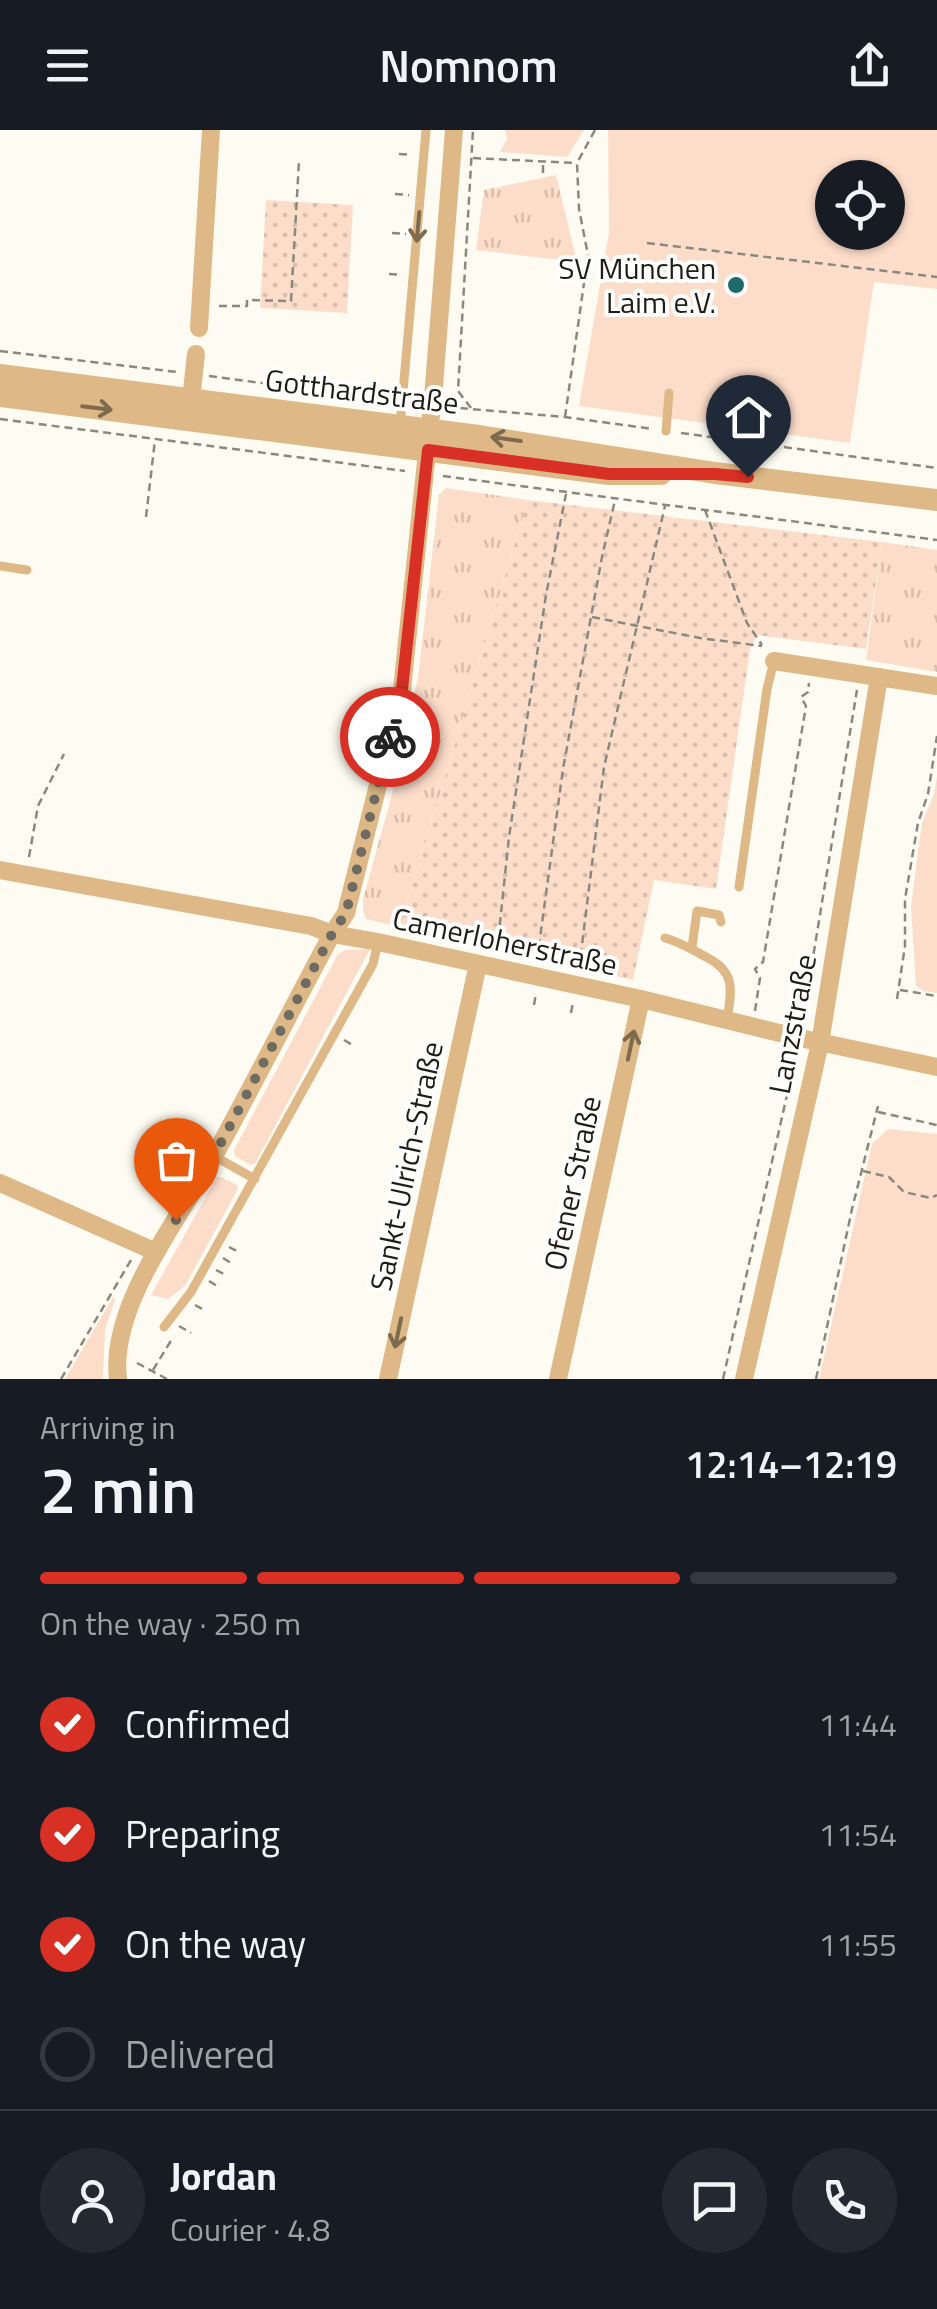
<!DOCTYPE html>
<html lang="en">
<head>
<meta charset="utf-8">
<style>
	:root { --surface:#171b24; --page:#242831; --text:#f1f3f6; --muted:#9ea1a6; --line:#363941; --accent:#d93025 }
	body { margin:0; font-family:"Titillium Web",sans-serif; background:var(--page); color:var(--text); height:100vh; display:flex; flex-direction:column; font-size:38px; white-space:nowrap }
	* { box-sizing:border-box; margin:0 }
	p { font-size:32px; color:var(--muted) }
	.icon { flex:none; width:55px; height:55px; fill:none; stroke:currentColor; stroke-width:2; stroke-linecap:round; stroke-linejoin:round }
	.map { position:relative; height:1249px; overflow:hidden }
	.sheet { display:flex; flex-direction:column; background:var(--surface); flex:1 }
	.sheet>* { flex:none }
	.tools { position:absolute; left:815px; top:30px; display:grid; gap:20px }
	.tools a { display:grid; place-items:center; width:90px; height:90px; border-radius:50%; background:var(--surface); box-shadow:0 2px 8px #0004; font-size:50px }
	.pin { position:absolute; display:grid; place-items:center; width:85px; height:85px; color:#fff; margin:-102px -42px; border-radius:50% 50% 50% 0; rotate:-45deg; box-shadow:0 0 10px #0007 }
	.pin .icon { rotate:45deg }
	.courier { position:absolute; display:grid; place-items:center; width:100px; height:100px; margin:-50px; border:8px solid #d93025; border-radius:50%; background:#fff; color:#222; box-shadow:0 2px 12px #0007 }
	.overview em { font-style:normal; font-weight:600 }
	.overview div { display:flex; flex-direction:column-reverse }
	.overview { display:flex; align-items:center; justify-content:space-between; height:170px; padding:0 40px }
	h1 { font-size:65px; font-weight:600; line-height:75px }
	.bar { display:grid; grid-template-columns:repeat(4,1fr); gap:15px 10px; align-content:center; height:120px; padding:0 40px }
	.bar i { height:12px; border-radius:8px; background:var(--line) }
	.bar .current { background:var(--accent) }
	.bar p { grid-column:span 4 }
	.line { display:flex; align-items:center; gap:25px; padding:0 40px; border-top:2px solid var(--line) }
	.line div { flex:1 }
	.round { display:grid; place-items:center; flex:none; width:105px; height:105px; border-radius:52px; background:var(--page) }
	ol { padding:0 40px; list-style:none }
	li { display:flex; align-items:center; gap:30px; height:110px }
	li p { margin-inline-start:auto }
	li .icon { padding:10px; border-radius:50%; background:var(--accent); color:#fff; stroke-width:4 }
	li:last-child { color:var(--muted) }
	li i { width:55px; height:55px; border:5px solid var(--line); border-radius:50% }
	header { display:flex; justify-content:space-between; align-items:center; height:130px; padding:0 40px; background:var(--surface); font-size:45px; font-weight:600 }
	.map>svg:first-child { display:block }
	.grass { fill:#fcddca; fill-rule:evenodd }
	.park { fill:url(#park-tufts) }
	.garden { fill:url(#garden-dots) }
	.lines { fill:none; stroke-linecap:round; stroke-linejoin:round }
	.path { stroke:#8b897f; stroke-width:2.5; stroke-dasharray:8 5; stroke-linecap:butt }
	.service { stroke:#deb987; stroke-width:9 }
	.minor { stroke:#deb987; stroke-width:18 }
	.tertiary { stroke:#deb987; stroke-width:22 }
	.oneway { stroke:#7e6b4e }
	.done { stroke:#6d6b62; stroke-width:10; stroke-dasharray:0 18 }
	.route { stroke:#d93025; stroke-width:12 }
	.poi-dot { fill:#1f6b69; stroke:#fff; stroke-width:4 }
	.labels { text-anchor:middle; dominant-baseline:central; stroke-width:8; stroke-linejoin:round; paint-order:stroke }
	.poi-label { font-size:30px; fill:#1f1d14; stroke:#fff; text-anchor:end }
	.street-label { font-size:30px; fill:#1f1d14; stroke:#fff }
</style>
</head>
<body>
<header><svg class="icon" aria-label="menu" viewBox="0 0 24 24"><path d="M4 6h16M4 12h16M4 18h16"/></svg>Nomnom<svg class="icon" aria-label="share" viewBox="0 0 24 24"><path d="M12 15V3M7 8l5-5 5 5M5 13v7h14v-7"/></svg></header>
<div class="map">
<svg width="937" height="1249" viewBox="0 0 937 1249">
	<defs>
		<pattern id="park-tufts" width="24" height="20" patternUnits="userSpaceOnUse" patternTransform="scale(2.5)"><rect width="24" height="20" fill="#fcddca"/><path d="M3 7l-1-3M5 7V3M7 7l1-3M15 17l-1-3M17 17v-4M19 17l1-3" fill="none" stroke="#d8bdad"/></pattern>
		<pattern id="garden-dots" width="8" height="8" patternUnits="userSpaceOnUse" patternTransform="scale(2.5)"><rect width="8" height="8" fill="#fcddca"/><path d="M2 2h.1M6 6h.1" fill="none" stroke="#d8bdad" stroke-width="1.8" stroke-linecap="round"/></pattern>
	</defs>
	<rect width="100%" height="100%" fill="#fefcf2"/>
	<g class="grass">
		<path d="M 505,0 L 584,0 L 567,27 L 500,22 L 507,9 Z"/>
		<path d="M 608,0 L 937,0 L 937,159 L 874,152 L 850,313 L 579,276 L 609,103 ZM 832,48 L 888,48 L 888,102 L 832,102 Z"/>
		<path d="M 937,647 L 937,863 L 924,861 L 916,856 L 911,775 L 922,693 L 934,664 Z"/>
		<path d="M 370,819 L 256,1032 L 251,1035 L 235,1026 L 234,1020 L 338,824 L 345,820 Z"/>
		<path d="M 888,999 L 937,1004 L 937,1249 L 819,1249 L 872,1014 Z"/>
		<path d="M 217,1047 L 221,1047 L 237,1055 L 238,1059 L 185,1156 L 168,1169 L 151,1165 Z"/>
		<path d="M 113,1167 L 115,1169 L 105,1200 L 103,1249 L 65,1249 Z"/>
	</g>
	<g class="park">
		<path d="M 556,45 L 577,132 L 476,120 L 484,60 Z"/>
		<path d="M 446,358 L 528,370 L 400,797 L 366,789 L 363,780 L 363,769 L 390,672 L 418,548 L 439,365 Z"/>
		<path d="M 882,412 L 937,420 L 937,542 L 866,530 Z"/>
	</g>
	<g class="garden">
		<path d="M 266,70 L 353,75 L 347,183 L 260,178 Z"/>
		<path d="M 528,370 L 882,412 L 866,519 L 757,505 L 750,519 L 716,759 L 654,750 L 633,850 L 400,797 Z"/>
	</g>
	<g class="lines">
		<g class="path">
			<path d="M 399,24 L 412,25"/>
			<path d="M 473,28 L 575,33"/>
			<path d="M 543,35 L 543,48"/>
			<path d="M 395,64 L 409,65"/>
			<path d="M 392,103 L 406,104"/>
			<path d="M 647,113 L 937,147"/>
			<path d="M 389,144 L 402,145"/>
			<path d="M 219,176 L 247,176 L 247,170 L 291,171 L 299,31"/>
			<path d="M 0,221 L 177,242"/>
			<path d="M 209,246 L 390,270"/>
			<path d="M 447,277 L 565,287 L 653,299"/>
			<path d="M 471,278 L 458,261 L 473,0"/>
			<path d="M 565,287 L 588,125 L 579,79 L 577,33 L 595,0"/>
			<path d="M 0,289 L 405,341"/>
			<path d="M 681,303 L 937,338"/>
			<path d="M 443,346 L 937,410"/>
			<path d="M 705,380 L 747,493 L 762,515"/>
			<path d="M 146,387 L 155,310"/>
			<path d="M 592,487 L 700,508 L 762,516"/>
			<path d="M 29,727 L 38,676 L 64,624"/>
			<path d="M 497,821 L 509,707 L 546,465 L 566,364"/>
			<path d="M 537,830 L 563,639 L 602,427 L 615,370"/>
			<path d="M 579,839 L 604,637 L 665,376"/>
			<path d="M 900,860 L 937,866"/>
			<path d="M 897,869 L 905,816 L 905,769 L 918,693 L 928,664 L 937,606"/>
			<path d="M 534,875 L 536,863"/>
			<path d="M 755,881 L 760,848 L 755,839 L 763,832 L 806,576 L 801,567 L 808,562 L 809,553"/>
			<path d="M 571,883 L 573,872"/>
			<path d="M 803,888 L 857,560"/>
			<path d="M 344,910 L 354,916"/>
			<path d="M 878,982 L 937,995"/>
			<path d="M 863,1041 L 889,1047 L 904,1062 L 931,1068 L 937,1065"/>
			<path d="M 229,1117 L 237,1121"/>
			<path d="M 223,1128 L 231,1133"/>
			<path d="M 216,1140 L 224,1144"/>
			<path d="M 209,1151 L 217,1156"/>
			<path d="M 195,1175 L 204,1180"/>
			<path d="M 179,1196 L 191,1203"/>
			<path d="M 137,1233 L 167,1249"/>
			<path d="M 153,1240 L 172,1209"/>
			<path d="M 61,1249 L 131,1130"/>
			<path d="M 723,1249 L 796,925"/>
			<path d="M 816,1249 L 852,1079 L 878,976"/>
		</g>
		<g class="service">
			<path d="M 400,296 L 426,0"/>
			<path d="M 666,301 L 669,263"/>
			<path d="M 0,436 L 27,440"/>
			<path d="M 739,757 L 767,559 L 774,531"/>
			<path d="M 665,808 C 683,813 692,820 708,828 C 737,843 731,863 727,890"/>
			<path d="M 692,817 L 697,781 L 719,785 L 721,792"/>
			<path d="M 214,1026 L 255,1049"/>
			<path d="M 164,1197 L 191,1162 L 373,834 L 378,812"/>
		</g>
		<g class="minor">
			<path d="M 199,198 L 211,0"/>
			<path d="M 191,270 L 196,224"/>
			<path d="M 774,531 L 937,556"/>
			<path d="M 0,740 L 311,796 L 332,804 L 378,812 L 641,869 L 800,908 L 937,937"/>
			<path d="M 0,1053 L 156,1122"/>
			<path d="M 118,1249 C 109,1176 179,1089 213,1028 C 254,954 292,878 332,804 L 346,783 L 402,559 L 434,256 L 454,0"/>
			<path d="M 388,1249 L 478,834"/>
			<path d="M 558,1249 L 641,869"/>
			<path d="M 744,1249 L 820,913 L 879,547"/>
		</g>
		<g class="tertiary">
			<path d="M 0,245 L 479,306 L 715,343 L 937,370"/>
			<path d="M 0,266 L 609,344 L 661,344"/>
		</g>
	</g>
	<defs><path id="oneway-shaft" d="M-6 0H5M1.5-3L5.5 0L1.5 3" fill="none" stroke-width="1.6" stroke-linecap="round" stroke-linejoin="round" transform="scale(2.5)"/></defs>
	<g class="oneway">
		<use href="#oneway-shaft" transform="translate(418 97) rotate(95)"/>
		<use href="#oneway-shaft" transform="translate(97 278) rotate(7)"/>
		<use href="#oneway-shaft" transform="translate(506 309) rotate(-172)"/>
		<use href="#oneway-shaft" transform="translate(631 915) rotate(-78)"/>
		<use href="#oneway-shaft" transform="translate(398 1203) rotate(102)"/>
	</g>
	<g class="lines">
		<path class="done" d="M 176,1090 L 214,1026 L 332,804 L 346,783 L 390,607"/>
		<path class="route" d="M 390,607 L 402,559 L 428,320 L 609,344 L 715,344 L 748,347"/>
	</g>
	<circle class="poi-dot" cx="736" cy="155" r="10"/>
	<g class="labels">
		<g class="poi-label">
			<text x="716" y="138">SV München<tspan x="716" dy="34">Laim e.V.</tspan></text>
		</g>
		<g class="street-label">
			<text transform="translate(362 261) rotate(7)">Gotthardstraße</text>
			<text transform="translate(505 811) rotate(12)">Camerloherstraße</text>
			<text transform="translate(792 894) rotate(-79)">Lanzstraße</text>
			<text transform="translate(406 1036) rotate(-78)">Sankt-Ulrich-Straße</text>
			<text transform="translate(572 1053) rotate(-78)">Ofener Straße</text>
		</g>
	</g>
</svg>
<div class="tools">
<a><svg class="icon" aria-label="locate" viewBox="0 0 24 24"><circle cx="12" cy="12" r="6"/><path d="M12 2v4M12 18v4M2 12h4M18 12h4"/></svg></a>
</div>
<div class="pin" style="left:176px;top:1090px;background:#ea580c"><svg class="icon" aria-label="bag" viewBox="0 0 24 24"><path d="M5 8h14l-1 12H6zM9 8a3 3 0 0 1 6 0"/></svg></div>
<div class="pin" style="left:748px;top:347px;background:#1f2937"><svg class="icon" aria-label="home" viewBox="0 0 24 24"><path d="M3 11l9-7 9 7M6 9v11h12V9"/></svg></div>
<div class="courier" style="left:390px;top:607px"><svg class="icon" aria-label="bike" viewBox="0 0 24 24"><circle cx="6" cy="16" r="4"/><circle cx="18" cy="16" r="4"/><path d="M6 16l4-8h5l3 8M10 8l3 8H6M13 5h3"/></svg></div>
</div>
<section class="sheet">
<div class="overview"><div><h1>2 min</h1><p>Arriving in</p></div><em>12:14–12:19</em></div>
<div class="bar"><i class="current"></i><i class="current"></i><i class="current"></i><i></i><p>On the way · 250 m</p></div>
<ol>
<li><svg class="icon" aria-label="check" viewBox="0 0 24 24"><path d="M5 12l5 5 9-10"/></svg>Confirmed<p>11:44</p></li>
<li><svg class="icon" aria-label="check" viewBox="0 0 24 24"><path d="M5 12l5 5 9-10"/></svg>Preparing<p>11:54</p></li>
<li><svg class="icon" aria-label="check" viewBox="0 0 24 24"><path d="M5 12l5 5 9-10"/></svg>On the way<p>11:55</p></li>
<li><i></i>Delivered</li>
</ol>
<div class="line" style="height:180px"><a class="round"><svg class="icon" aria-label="person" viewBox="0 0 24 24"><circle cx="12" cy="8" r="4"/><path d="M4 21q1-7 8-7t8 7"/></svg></a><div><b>Jordan</b><p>Courier · 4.8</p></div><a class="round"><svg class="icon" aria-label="chat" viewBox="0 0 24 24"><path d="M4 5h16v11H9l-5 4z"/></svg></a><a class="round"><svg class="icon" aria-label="phone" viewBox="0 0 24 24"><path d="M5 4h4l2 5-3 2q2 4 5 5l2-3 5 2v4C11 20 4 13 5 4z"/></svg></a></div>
</section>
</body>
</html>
